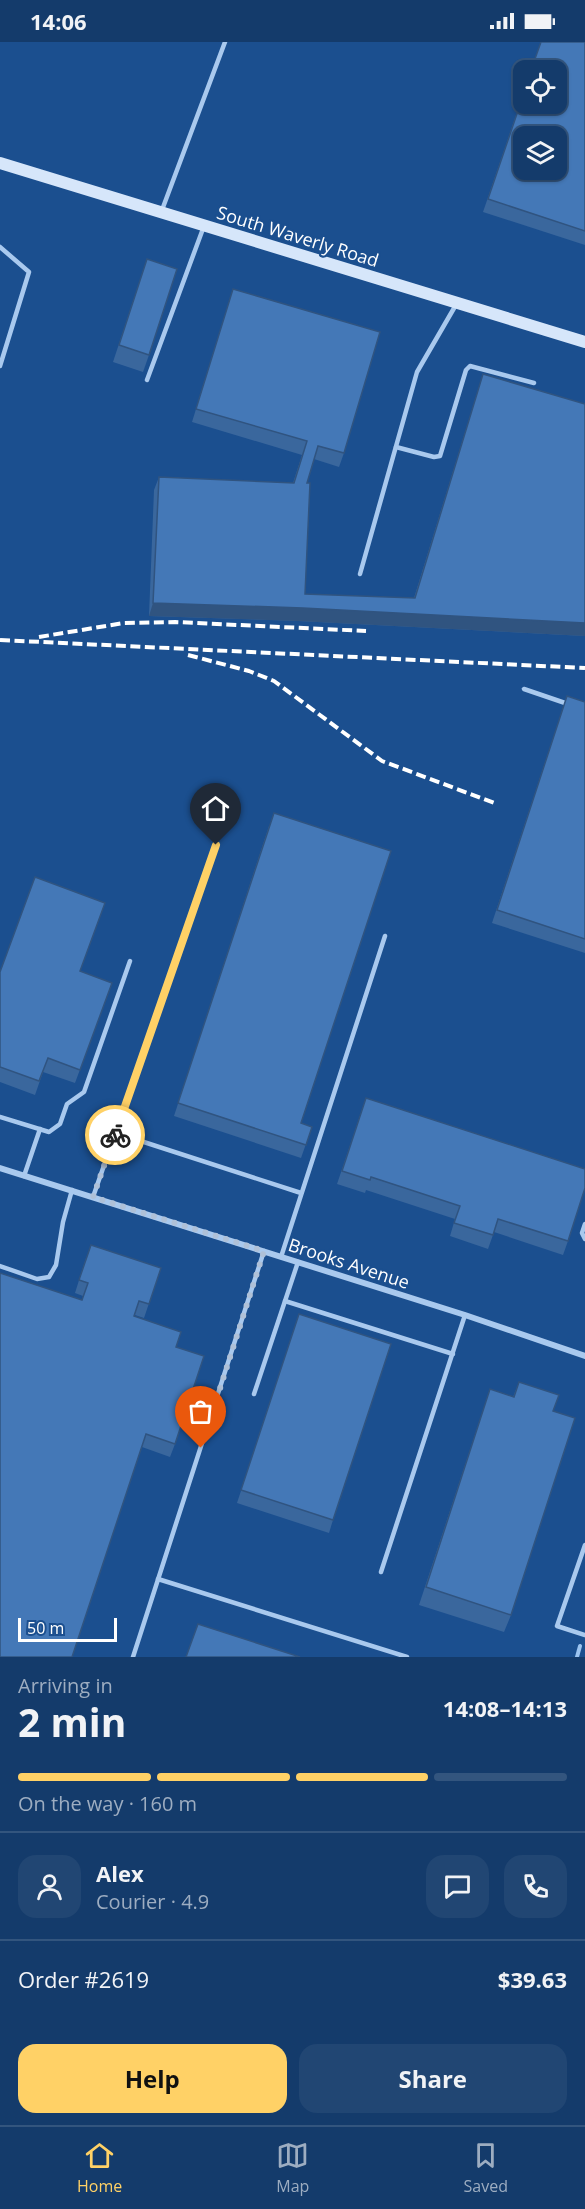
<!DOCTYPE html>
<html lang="en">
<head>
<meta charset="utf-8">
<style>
	:root { --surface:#143b6b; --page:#214673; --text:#f1f3f6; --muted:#9dadc1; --line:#33557e; --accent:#ffd166 }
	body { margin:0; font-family:"Open Sans",sans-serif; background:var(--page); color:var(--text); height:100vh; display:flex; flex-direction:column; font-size:22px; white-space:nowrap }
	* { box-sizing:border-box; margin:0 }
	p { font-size:20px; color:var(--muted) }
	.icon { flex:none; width:33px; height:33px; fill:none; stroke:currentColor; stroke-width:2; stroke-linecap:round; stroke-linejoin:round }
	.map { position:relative; height:1615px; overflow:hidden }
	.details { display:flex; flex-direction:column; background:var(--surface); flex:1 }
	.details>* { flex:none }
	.buttons { position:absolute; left:513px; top:18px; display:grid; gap:12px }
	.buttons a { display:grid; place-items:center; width:54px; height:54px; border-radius:12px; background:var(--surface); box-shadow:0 2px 4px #0004,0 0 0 2px var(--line); font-size:30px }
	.scale { position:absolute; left:18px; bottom:15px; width:99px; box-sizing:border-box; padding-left:6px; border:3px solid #fff; border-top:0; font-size:16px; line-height:21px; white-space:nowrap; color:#fff; -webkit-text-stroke:4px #1b4f8f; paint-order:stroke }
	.pin { position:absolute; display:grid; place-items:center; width:51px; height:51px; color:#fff; margin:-62px -26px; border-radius:50% 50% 50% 0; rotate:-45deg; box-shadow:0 0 6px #0007 }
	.pin .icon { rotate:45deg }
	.courier { position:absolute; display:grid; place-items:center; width:60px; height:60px; margin:-30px; border:4px solid #ffd166; border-radius:50%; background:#fff; color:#222; box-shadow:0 2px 8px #0007 }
	.overview em { font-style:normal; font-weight:700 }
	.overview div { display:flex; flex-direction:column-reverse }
	.overview { display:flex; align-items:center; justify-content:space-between; height:102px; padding:0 18px }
	h1 { font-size:39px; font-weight:700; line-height:45px }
	.bar { display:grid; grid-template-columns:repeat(4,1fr); gap:9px 6px; align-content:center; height:72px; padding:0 18px }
	.bar i { height:8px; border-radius:4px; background:var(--line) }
	.bar .on { background:var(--accent) }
	.bar p { grid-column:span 4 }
	.line { display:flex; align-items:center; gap:15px; padding:0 18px; border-top:2px solid var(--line) }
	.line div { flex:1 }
	.round { display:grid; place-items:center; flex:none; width:63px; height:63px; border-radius:18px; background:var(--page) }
	.cta { display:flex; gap:12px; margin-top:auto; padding:12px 18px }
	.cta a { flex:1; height:69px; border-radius:18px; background:var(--accent); color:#111; font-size:24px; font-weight:700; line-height:69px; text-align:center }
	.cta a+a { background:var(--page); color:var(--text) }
	.status { display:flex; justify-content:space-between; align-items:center; height:42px; padding:0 30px; background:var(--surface); direction:ltr }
	.status svg { height:16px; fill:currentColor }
	.dock { display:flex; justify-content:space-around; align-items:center; height:84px; border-top:2px solid var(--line); background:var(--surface); font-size:16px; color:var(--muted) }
	.dock a { display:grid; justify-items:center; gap:3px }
	.dock .on { color:var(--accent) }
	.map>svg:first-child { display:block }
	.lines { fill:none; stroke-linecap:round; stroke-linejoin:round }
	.stream { stroke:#9cc4f0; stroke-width:4 }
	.service { stroke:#a9c9ee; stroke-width:4.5 }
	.minor { stroke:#a9c9ee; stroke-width:6 }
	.secondary { stroke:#d6e6fa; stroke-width:12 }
	.rail { stroke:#fff; stroke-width:4; stroke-dasharray:10 4.5; stroke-linecap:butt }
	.wall { fill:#3a679d }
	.shaded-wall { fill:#305480 }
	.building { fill:#4478b7; stroke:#305480; stroke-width:1.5; fill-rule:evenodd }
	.done { stroke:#afc1d8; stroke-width:6; stroke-dasharray:0 10.8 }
	.route { stroke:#ffd166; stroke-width:8 }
	.labels { text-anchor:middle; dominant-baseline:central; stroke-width:4.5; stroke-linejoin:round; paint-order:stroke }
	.street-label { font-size:18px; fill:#fff; stroke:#1b4f8f }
</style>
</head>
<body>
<div class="status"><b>14:06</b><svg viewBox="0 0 49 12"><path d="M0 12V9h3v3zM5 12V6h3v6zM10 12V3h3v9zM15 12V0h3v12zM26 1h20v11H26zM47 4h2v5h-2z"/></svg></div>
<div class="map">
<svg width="585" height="1615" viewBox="0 0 585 1615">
	<rect width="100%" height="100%" fill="#1b4f8f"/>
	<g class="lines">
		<path class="stream" d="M 577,1615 L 580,1604"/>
		<g class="service">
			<path d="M 162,168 L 225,0"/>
			<path d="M 0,205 L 29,230 L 0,324"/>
			<path d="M 147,338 L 204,184"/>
			<path d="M 396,405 L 434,415 L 440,414 L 466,328 L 470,324 L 534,341"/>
			<path d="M 360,532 L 417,330 L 457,261"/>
			<path d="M 524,647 L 568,662"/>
			<path d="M 0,1075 L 49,1090 L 60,1082 L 67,1062 L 84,1050 L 130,919"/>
			<path d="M 116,1091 L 301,1151"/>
			<path d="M 24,1134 L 40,1087"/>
			<path d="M 93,1155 L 216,803"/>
			<path d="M 585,1182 L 582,1191 L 585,1197"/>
			<path d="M 281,1215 L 385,894"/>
			<path d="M 0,1224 L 37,1237 L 49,1235 L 56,1223 L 63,1180 L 72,1148"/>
			<path d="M 285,1259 L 453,1312"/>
			<path d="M 254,1352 L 298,1220"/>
			<path d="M 585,1503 L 557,1584 L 585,1593"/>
			<path d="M 381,1530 L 465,1273"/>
			<path d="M 158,1537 L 407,1615"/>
			<path d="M 133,1615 L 264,1209"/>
		</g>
		<path class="minor" d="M 0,1126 L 465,1273 L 585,1314"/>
		<path class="secondary" d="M 0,121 L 585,300"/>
		<g class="rail">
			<path d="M 39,595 L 124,581 L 175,580 L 366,589"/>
			<path d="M 0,598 L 585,626"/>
			<path d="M 188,613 L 249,629 L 274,639 L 382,719 L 497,762"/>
		</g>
	</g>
	<g class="wall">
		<path d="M 585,0 L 585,203 L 483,170 L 524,50 Z"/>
		<path d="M 147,217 L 149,313 L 143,330 L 113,320 Z"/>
		<path d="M 233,247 L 344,411 L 339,425 L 314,417 L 307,441 L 305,552 L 414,556 L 483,332 L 585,594 L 298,579 L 149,574 L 154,448 L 159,435 L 293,441 L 302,413 L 192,380 Z"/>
		<path d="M 567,654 L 585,660 L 585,911 L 492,881 Z"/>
		<path d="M 269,784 L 301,1081 L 312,1085 L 301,1116 L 174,1074 Z"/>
		<path d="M 80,929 L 112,941 L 75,1041 L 43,1030 L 35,1053 L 0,1040 L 0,930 Z"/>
		<path d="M 366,1056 L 568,1199 L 563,1213 L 494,1190 L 488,1207 L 450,1194 L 455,1177 L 366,1148 L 365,1151 L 337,1142 Z"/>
		<path d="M 86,1216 L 161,1226 L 144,1276 L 135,1273 L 134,1274 L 176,1305 L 175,1402 L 170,1415 L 142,1405 L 82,1258 L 83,1254 L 75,1251 Z"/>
		<path d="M 299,1272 L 333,1478 L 329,1491 L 237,1461 Z"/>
		<path d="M 519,1340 L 553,1369 L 511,1573 L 504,1590 L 419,1563 L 490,1347 L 513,1355 Z"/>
	</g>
	<path class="shaded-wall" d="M 153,561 L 303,566 L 585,581 L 585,594 L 298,579 L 149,574 Z"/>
	<g class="building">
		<path d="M 541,0 L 585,0 L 585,189 L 488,157 L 524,51 L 524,62 L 556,62 L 556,28 L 531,28 ZM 524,94 L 556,94 L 556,128 L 524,128 Z"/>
		<path d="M 147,217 L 177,227 L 149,313 L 119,303 Z"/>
		<path d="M 233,247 L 380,290 L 344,411 L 318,404 L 307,441 L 310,441 L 305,552 L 415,556 L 483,332 L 585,362 L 585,581 L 303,566 L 153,561 L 159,435 L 294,441 L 307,399 L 196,367 Z"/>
		<path d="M 567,654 L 585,660 L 585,897 L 497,868 Z"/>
		<path d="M 274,771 L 391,809 L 301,1081 L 312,1085 L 306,1103 L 178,1061 Z"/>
		<path d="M 35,835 L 105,861 L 80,929 L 112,941 L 80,1028 L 48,1016 L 39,1039 L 0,1025 L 0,930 Z"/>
		<path d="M 366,1056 L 585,1127 L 585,1146 L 568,1199 L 498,1177 L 493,1193 L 454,1181 L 460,1164 L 371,1135 L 370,1138 L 342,1129 Z"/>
		<path d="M 91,1203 L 161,1226 L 149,1262 L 139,1259 L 134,1274 L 181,1290 L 176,1305 L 204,1314 L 175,1402 L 146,1392 L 72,1615 L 0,1615 L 0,1231 L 82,1258 L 88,1241 L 79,1238 Z"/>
		<path d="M 299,1272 L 391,1302 L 333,1478 L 241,1448 Z"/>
		<path d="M 519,1340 L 559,1353 L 553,1369 L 575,1376 L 511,1573 L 426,1545 L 490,1347 L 514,1355 Z"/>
		<path d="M 198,1582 L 300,1615 L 186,1615 Z"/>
	</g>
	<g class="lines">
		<path class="done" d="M 115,1093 L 93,1155 L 264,1209 L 201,1406"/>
		<path class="route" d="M 115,1093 L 216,803"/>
	</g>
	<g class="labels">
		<g class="street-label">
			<text transform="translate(298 194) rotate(17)">South Waverly Road</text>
			<text transform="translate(349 1221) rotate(18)">Brooks Avenue</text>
		</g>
	</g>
</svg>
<div class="buttons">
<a><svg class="icon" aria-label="locate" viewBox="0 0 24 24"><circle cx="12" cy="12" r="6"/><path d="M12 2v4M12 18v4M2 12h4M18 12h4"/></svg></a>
<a><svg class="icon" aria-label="layers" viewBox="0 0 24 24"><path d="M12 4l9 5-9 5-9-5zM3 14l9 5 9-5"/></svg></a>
</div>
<div class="scale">50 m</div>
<div class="pin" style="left:201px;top:1406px;background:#ea580c"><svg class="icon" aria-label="bag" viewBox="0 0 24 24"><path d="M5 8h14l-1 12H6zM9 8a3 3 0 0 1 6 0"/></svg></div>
<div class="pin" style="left:216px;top:803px;background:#1f2937"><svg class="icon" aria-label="home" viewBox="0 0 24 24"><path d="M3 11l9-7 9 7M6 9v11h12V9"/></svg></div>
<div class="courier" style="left:115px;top:1093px"><svg class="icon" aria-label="bike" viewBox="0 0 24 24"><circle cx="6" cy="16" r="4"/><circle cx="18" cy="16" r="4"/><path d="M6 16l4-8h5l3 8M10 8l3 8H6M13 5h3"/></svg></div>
</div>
<section class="details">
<div class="overview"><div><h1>2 min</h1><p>Arriving in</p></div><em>14:08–14:13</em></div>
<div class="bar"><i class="on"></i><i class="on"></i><i class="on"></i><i></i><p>On the way · 160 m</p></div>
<div class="line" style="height:108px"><a class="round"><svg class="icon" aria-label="person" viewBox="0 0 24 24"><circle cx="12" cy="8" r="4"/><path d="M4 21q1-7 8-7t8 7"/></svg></a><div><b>Alex</b><p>Courier · 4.9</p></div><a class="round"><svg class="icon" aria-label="chat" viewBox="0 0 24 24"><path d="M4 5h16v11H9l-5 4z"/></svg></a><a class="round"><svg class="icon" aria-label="phone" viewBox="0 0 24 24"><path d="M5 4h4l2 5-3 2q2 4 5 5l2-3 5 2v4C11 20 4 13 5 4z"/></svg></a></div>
<div class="line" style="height:78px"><div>Order #2619</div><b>$39.63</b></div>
<div class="cta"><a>Help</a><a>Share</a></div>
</section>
<nav class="dock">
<a class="on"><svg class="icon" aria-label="home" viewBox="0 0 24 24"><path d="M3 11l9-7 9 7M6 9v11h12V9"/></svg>Home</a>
<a><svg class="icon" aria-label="map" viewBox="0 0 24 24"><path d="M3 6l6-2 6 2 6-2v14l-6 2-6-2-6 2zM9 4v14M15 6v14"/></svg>Map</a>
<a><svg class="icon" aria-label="saved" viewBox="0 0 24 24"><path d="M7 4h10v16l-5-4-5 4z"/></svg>Saved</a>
</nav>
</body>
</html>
